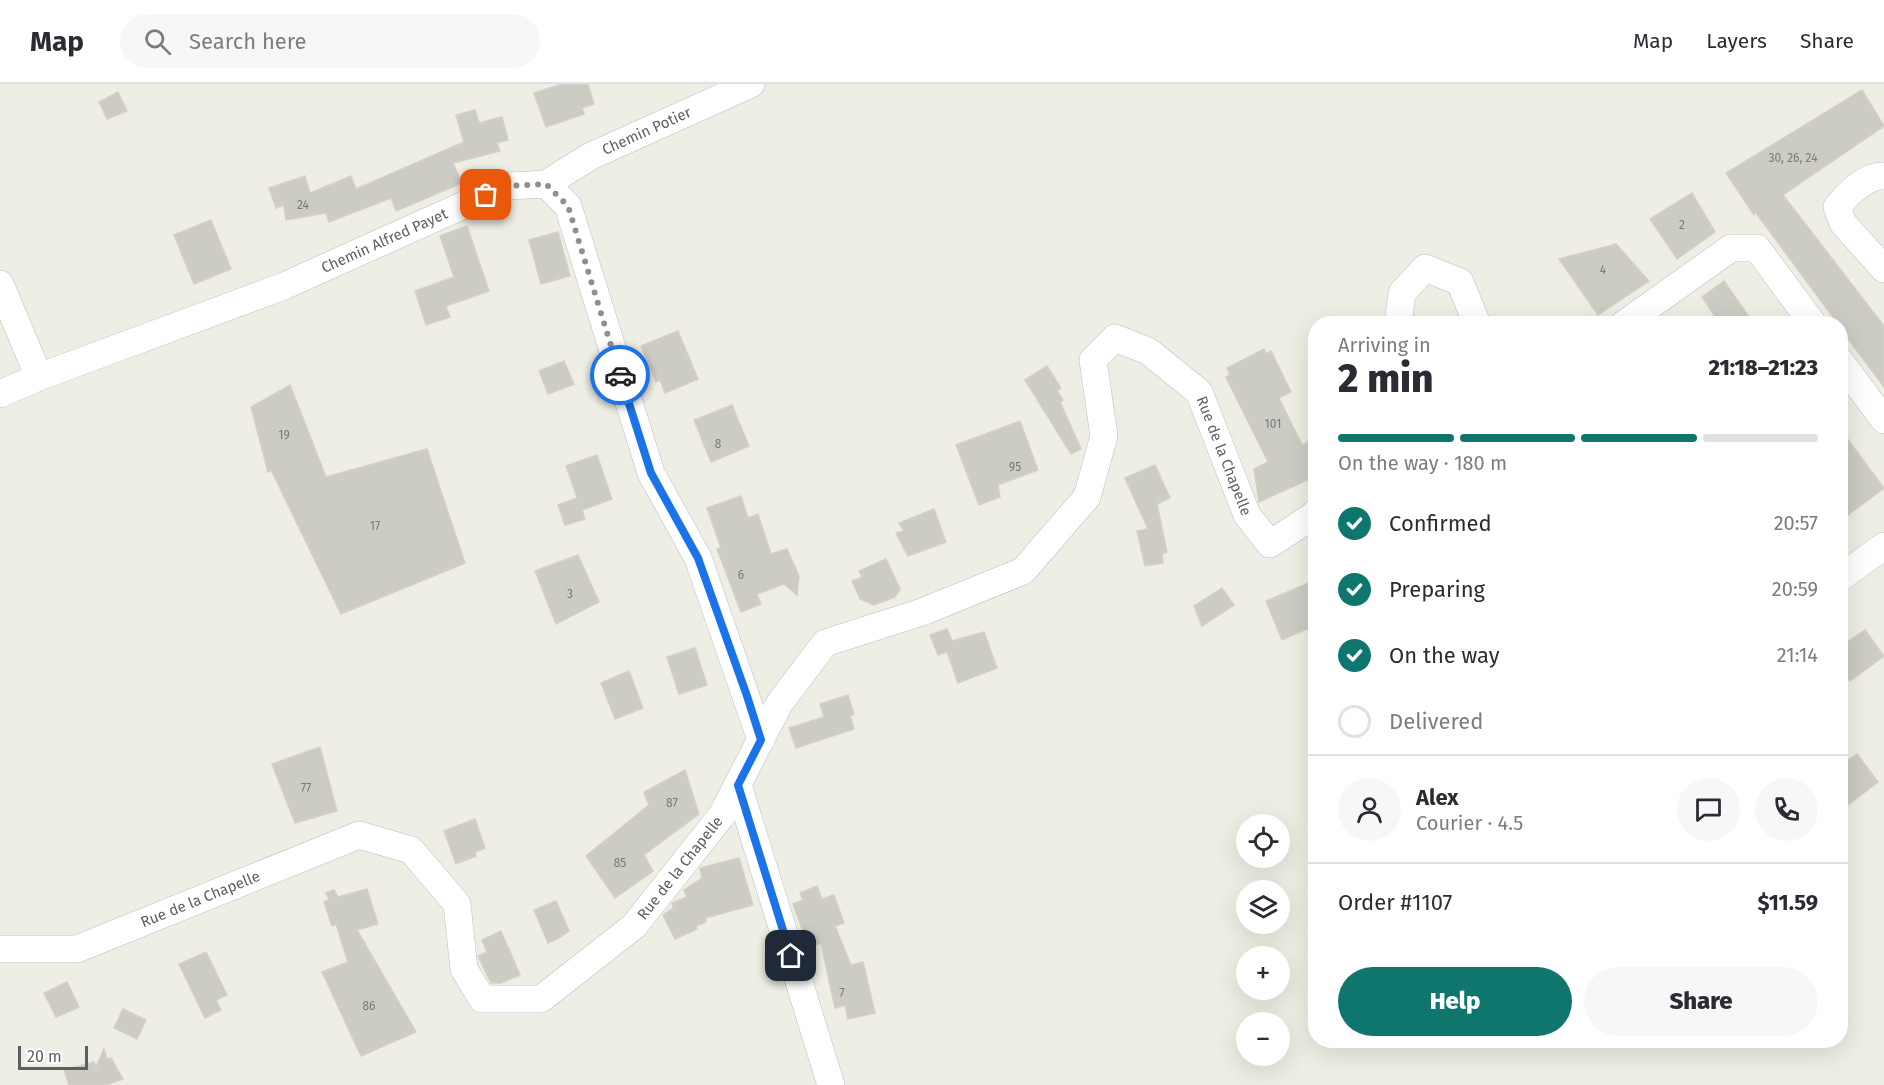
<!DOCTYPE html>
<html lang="en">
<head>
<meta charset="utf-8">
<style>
	:root { --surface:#fff; --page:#f7f7f7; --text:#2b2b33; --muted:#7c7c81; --line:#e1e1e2; --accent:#0f766e }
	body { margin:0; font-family:"Fira Sans",sans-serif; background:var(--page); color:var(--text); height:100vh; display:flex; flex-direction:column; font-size:22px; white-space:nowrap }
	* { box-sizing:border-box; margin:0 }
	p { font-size:20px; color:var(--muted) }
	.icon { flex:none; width:33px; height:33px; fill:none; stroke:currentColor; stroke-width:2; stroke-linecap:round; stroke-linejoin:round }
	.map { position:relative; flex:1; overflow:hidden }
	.side { position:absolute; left:1308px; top:232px; width:540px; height:732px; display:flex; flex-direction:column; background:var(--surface); border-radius:24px; box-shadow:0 6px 24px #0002 }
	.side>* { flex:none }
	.fabs { position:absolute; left:1236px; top:730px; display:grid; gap:12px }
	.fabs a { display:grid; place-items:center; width:54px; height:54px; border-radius:50%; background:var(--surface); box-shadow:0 6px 24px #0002; font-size:30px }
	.scale { position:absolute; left:18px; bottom:15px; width:70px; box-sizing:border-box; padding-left:6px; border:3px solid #5c5f65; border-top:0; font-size:16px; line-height:21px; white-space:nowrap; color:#5c5f65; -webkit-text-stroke:4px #fff; paint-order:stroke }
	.pin { position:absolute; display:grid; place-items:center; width:51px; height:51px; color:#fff; margin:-26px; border-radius:12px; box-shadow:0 3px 9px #0006 }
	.courier { position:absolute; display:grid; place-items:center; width:60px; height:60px; margin:-30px; border:4px solid #1a73e8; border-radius:50%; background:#fff; color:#222; box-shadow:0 2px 8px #0007 }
	.head em { font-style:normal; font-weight:800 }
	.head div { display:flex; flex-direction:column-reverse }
	.head { display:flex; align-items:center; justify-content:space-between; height:102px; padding:0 30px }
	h1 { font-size:39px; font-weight:800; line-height:45px }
	.bar { display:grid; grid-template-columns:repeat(4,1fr); gap:9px 6px; align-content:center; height:72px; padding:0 30px }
	.bar i { height:8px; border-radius:4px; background:var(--line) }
	.bar .active { background:var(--accent) }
	.bar p { grid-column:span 4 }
	.line { display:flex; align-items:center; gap:15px; padding:0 30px; border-top:2px solid var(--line) }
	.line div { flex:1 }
	.round { display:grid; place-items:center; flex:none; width:63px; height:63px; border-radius:32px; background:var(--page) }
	ol { padding:0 30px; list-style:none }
	li { display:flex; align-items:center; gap:18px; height:66px }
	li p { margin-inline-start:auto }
	li .icon { padding:6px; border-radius:50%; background:var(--accent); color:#fff; stroke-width:4 }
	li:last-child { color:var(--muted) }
	li i { width:33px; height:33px; border:3px solid var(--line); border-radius:50% }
	.primary-button { display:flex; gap:12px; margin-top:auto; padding:12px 30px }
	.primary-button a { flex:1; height:69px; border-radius:36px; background:var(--accent); color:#fff; font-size:24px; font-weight:800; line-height:69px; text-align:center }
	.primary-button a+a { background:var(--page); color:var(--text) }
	header { display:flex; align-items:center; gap:36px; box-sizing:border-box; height:84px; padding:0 30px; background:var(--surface); border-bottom:2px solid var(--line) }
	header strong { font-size:28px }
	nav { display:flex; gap:33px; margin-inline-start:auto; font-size:21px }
	.search { width:420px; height:54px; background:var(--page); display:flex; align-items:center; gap:15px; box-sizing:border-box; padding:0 21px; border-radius:33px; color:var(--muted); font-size:22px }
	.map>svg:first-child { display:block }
	.building { fill:#cccbc4; stroke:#d4d1c3; stroke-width:1.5 }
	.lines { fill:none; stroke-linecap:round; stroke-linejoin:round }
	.minor-casing { stroke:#bcbdc3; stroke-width:28 }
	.minor { stroke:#fff; stroke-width:27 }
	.done { stroke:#8f9191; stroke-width:6; stroke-dasharray:0 10.8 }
	.route { stroke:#1a73e8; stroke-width:8 }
	.labels { text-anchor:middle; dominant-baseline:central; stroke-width:4.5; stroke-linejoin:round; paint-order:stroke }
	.number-label { font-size:12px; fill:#787a7d }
	.street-label { font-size:15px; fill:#5c5f65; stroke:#fff }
</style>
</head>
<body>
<header>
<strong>Map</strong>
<div class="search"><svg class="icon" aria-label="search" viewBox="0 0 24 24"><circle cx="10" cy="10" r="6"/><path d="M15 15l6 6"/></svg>Search here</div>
<nav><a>Map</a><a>Layers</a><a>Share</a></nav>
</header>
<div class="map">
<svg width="1884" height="1001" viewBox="0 0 1884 1001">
	<rect width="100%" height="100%" fill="#efeee4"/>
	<g class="building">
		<path d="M 562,0 L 588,0 L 594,20 L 582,24 L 584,30 L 546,43 L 534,9 Z"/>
		<path d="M 1862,6 L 1884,42 L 1783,111 L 1884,242 L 1884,303 L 1840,244 L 1840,240 L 1838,240 L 1756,129 L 1754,131 L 1726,89 Z"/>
		<path d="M 118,8 L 127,27 L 107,35 L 99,18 Z"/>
		<path d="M 475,26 L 479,39 L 502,33 L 508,56 L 497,59 L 500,67 L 453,79 L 462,99 L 396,127 L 391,114 L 329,138 L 326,129 L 286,136 L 284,121 L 276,124 L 269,104 L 305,92 L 310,109 L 351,92 L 356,105 L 464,58 L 456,31 Z"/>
		<path d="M 1692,109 L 1715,148 L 1677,175 L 1650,135 Z"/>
		<path d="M 211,136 L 231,185 L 194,200 L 174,151 Z"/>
		<path d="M 467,142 L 489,207 L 446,222 L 450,233 L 426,241 L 415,207 L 454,193 L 440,152 Z"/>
		<path d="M 558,148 L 570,192 L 541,200 L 529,156 Z"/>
		<path d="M 1616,160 L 1649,197 L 1598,231 L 1559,175 Z"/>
		<path d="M 1724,197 L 1754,240 L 1720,240 L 1702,213 Z"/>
		<path d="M 678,247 L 698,295 L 665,309 L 660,296 L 656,298 L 641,262 Z"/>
		<path d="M 1264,265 L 1266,270 L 1271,267 L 1291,308 L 1279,314 L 1302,361 L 1316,354 L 1316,392 L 1259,418 L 1254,385 L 1268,378 L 1226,293 L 1230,291 L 1227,284 Z"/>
		<path d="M 564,277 L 574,300 L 548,310 L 539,287 Z"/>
		<path d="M 1047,282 L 1061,304 L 1057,307 L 1063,316 L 1060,318 L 1081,365 L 1071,370 L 1025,296 Z"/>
		<path d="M 290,301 L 326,393 L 427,365 L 465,479 L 341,530 L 271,386 L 268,388 L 251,323 Z"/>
		<path d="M 732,321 L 749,362 L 711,378 L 694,336 Z"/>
		<path d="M 1020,337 L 1038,386 L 998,401 L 1000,413 L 979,421 L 956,361 Z"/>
		<path d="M 1840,345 L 1884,404 L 1840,437 Z"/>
		<path d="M 597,371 L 612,415 L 582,426 L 585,435 L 565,441 L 558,421 L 577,414 L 578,416 L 566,382 Z"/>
		<path d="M 1155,381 L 1170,414 L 1157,420 L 1167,468 L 1162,470 L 1163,479 L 1145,482 L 1137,447 L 1148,445 L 1125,394 Z"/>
		<path d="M 741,412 L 748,434 L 758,430 L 771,470 L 787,465 L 799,492 L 797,511 L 784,500 L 757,510 L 761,520 L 741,528 L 717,465 L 721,464 L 707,424 Z"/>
		<path d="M 934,425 L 946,458 L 908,472 L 896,449 L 904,447 L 899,439 Z"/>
		<path d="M 578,471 L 599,518 L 556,540 L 535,487 Z"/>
		<path d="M 886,475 L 900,505 L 895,513 L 874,521 L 860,515 L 852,497 L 862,493 L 859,487 Z"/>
		<path d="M 1316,496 L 1316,541 L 1282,556 L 1266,517 Z"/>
		<path d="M 1222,504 L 1234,521 L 1202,542 L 1194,522 Z"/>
		<path d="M 947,545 L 952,557 L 984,548 L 997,584 L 958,599 L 947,568 L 938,571 L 930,551 Z"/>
		<path d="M 1865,546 L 1884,572 L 1850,597 L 1840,585 L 1840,563 Z"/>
		<path d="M 695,564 L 707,601 L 679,610 L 667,573 Z"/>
		<path d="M 629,587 L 643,624 L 615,635 L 601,599 Z"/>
		<path d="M 848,611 L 854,630 L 850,632 L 854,645 L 796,664 L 789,644 L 824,633 L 820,620 Z"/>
		<path d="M 320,663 L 337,727 L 295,739 L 272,680 Z"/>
		<path d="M 1857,670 L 1878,698 L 1840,727 L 1840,682 Z"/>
		<path d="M 685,686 L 699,730 L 644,771 L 653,787 L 615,814 L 586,772 L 649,721 L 644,708 Z"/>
		<path d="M 475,735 L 485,764 L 475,768 L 476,772 L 456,780 L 444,747 Z"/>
		<path d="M 739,774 L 753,821 L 705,834 L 706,838 L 696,842 L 697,845 L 675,855 L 663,831 L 673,824 L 672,819 L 687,813 L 684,806 L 702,794 L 700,784 Z"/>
		<path d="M 817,802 L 822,815 L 834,811 L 844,839 L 835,842 L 851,881 L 863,878 L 875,929 L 848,935 L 845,921 L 835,924 L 821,859 L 809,864 L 793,820 L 803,816 L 800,809 Z"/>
		<path d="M 367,805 L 378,840 L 357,846 L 416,948 L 361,972 L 322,888 L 348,878 L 336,840 L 332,842 L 324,818 L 329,816 L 326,809 L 334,806 L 338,813 Z"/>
		<path d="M 556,817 L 569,847 L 559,854 L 548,859 L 534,826 Z"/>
		<path d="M 501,847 L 520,891 L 501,899 L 491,899 L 478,872 L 487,868 L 482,856 Z"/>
		<path d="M 206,868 L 227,911 L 216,916 L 221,926 L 205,934 L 179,880 Z"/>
		<path d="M 67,898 L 79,923 L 56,933 L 44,909 Z"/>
		<path d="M 123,925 L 146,936 L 137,955 L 114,944 Z"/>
		<path d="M 104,965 L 107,975 L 111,974 L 123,995 L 106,1001 L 69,1001 L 64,986 L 94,978 L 96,983 Z"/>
	</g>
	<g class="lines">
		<defs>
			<g id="minor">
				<path d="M 1884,92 C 1865,91 1848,110 1837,123 L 1843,139 L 1884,185"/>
				<path id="s1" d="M 546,100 L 591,72 L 751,0"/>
				<path d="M 0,200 L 39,293"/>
				<path d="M 1398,240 L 1402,209 L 1425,184 L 1460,198 L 1477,240"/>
				<path d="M 1624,240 L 1731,164 L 1757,164 L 1813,240"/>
				<path d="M 1840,277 L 1884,336"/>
				<path id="s2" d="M 0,310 L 39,293 L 284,202 L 506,102 L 546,100 L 568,122 L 651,389 L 698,474 L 761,656"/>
				<path d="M 1840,494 L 1884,462"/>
				<path d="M 738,701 L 831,1001"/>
				<path id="s3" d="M 0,865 L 77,865 L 359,751 L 411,766 L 457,820 L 464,885 L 482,915 L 541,915 L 634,842 L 722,731 L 779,620 L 825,559 L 922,528 L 1023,487 L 1087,413 L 1104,352 L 1093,276 L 1115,254 L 1148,267 L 1199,308 L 1247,431 L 1270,460 L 1313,432 L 1316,428"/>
			</g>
		</defs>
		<use href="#minor" class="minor-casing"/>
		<use href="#minor" class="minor"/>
	</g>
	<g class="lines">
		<path class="done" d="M 486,111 L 506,102 L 546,100 L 568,122 L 620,291"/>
		<path class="route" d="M 620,291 L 651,389 L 698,474 L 747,612 L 761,656 L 738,701 L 791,872"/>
	</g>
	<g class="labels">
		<g class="number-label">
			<text x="1793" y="74">30, 26, 24</text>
			<text x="303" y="121">24</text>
			<text x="1682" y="141">2</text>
			<text x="1603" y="186">4</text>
			<text x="1273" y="340">101</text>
			<text x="284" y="351">19</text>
			<text x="718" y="360">8</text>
			<text x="1015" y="383">95</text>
			<text x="375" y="442">17</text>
			<text x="741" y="491">6</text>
			<text x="570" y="510">3</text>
			<text x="306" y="704">77</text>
			<text x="672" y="719">87</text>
			<text x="620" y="779">85</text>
			<text x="842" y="909">7</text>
			<text x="369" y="922">86</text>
		</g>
		<g class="street-label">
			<text stroke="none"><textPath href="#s1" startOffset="114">Chemin Potier</textPath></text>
			<text stroke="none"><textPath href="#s2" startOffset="414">Chemin Alfred Payet</textPath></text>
			<text stroke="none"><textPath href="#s3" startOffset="1776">Rue de la Chapelle</textPath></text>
			<text stroke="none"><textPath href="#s3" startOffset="858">Rue de la Chapelle</textPath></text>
			<text stroke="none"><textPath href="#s3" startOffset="210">Rue de la Chapelle</textPath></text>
		</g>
	</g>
</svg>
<div class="fabs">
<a><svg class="icon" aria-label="locate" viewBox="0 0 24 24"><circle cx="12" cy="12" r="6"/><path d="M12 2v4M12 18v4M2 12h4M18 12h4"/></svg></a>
<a><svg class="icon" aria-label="layers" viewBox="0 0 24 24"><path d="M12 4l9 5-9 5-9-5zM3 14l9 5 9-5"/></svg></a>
<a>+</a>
<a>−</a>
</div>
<div class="scale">20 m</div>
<div class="pin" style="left:486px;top:111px;background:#ea580c"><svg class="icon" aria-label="bag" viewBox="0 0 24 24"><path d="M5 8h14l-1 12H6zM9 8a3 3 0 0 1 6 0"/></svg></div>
<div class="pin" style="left:791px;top:872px;background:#1f2937"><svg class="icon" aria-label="home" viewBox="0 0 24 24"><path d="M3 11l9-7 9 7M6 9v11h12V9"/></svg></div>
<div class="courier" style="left:620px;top:291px"><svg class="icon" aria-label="car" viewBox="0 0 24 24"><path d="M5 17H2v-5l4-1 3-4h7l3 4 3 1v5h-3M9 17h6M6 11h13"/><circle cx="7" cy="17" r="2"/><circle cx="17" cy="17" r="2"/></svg></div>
<section class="side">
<div class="head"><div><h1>2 min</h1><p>Arriving in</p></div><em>21:18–21:23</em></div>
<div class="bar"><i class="active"></i><i class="active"></i><i class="active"></i><i></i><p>On the way · 180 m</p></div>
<ol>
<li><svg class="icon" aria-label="check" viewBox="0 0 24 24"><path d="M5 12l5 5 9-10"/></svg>Confirmed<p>20:57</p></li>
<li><svg class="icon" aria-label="check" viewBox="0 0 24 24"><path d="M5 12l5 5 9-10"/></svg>Preparing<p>20:59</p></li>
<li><svg class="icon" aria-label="check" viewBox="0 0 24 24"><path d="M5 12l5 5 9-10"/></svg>On the way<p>21:14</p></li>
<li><i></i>Delivered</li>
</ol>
<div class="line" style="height:108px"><a class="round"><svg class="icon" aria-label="person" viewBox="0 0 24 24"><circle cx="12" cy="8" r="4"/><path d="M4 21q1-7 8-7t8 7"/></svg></a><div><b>Alex</b><p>Courier · 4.5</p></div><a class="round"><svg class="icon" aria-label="chat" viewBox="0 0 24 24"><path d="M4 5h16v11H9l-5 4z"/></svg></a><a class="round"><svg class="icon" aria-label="phone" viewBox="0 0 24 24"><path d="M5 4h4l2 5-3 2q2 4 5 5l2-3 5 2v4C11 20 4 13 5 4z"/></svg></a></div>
<div class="line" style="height:78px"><div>Order #1107</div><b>$11.59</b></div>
<div class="primary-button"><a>Help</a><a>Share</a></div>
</section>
</div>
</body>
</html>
